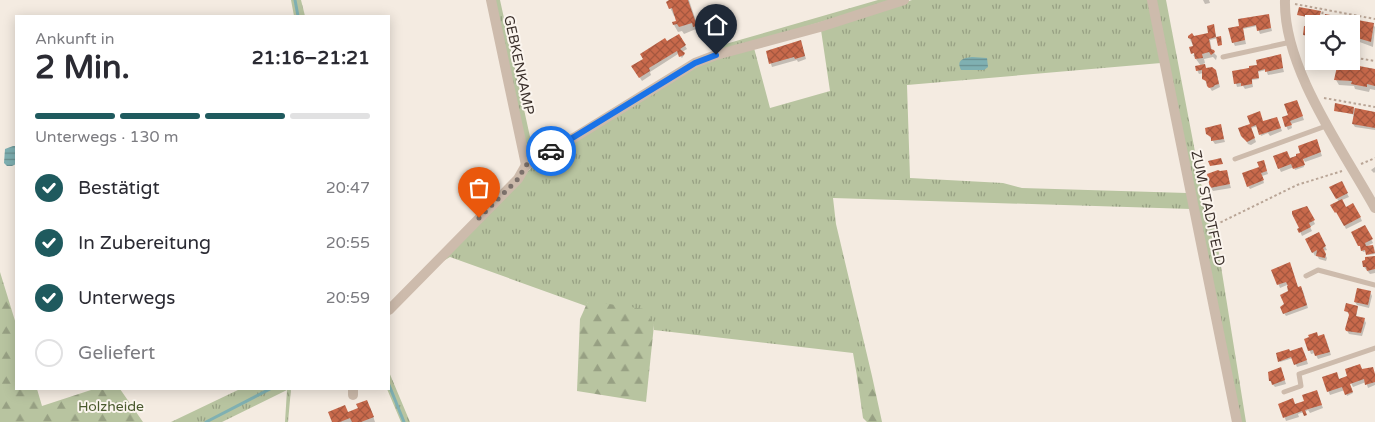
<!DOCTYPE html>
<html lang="de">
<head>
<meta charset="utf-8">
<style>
	:root { --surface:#fff; --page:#f2f2f3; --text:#2b2b33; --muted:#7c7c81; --line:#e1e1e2; --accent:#1f5a5e }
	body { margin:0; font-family:"Varela Round",sans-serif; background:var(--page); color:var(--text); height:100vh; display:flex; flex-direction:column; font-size:19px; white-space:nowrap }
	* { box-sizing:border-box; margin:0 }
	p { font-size:16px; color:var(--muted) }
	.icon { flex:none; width:28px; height:28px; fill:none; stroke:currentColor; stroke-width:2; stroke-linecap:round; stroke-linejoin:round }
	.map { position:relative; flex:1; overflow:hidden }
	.panel { position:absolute; left:15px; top:15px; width:375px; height:375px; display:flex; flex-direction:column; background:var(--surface); border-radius:0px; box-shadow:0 2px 12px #0003 }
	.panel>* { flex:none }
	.controls { position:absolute; left:1305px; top:15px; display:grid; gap:10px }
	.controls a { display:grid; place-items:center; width:55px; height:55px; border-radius:0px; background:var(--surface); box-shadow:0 2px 12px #0003; font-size:25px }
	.pin { position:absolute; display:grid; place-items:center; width:42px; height:42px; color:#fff; margin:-51px -21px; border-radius:50% 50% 50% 0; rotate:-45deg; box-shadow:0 0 5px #0007 }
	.pin .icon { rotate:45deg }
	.courier { position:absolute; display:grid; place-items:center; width:50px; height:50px; margin:-25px; border:4px solid #1a73e8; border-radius:50%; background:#fff; color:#222; box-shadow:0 1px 6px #0007 }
	.headline em { font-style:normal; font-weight:700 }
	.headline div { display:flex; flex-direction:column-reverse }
	.headline { display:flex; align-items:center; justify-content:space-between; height:85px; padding:0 20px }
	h1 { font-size:32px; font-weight:700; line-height:38px }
	.bar { display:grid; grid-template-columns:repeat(4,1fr); gap:8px 5px; align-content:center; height:60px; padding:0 20px }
	.bar i { height:6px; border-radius:4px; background:var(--line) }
	.bar .on { background:var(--accent) }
	.bar p { grid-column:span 4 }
	ol { padding:0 20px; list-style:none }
	li { display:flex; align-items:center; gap:15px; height:55px }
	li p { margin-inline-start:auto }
	li .icon { padding:5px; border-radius:50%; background:var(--accent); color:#fff; stroke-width:4 }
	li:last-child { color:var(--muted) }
	li i { width:28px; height:28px; border:2px solid var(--line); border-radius:50% }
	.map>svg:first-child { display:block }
	.grass { fill:url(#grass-tufts) }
	.forest { fill:url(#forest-firs) }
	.water { fill:url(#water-rules) }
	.shadow { fill:#0003 }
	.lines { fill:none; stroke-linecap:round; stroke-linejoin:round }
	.stream { stroke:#7fb0b2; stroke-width:3 }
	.building { fill:url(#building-cross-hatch) }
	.path { stroke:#b9a596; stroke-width:2; stroke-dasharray:2.5 2.5; stroke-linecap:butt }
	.service { stroke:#cdbbac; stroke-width:5 }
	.minor { stroke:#cdbbac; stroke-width:10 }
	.done { stroke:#7c716b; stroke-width:5; stroke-dasharray:0 9 }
	.route { stroke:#1a73e8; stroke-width:6 }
	.labels { text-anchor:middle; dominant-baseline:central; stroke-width:4; stroke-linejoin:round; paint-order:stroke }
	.street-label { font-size:14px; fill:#3b302b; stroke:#fbf5ee }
	.park-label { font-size:14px; fill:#4a5a2e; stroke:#fbf5ee }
</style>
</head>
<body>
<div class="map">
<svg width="1375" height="422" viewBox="0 0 1375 422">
	<defs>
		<pattern id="grass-tufts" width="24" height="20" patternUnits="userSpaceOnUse" patternTransform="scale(1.25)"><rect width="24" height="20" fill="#b8c4a0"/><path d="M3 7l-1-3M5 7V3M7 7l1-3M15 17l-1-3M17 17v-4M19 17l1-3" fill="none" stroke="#97a083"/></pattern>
		<pattern id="forest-firs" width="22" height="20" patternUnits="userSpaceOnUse" patternTransform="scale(1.25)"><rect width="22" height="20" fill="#b8c4a0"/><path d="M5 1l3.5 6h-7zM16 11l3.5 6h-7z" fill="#97a083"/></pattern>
		<pattern id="water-rules" width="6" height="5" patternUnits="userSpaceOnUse" patternTransform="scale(1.25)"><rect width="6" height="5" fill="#7fb0b2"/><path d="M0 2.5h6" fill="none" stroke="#699091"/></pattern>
		<pattern id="building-cross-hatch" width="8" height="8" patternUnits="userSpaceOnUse" patternTransform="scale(1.25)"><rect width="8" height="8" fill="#c8694b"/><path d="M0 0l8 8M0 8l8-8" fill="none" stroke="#a4573f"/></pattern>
	</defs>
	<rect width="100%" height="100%" fill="#f4ebe1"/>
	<g class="grass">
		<path d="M 291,0 L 301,0 L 305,16 L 294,16 Z"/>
		<path d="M 493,0 L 500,0 L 534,155 L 537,157 L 535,158 L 527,156 Z"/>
		<path d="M 878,0 L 895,0 L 716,53 L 713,39 L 722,45 Z"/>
		<path d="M 912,0 L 1149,0 L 1161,63 L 907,85 L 910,178 L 1003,183 L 1022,188 L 1187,193 L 1191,209 L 833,198 L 836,224 L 872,376 L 857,376 L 853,353 L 654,330 L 654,325 L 588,302 L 586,306 L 450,257 L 440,263 L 531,168 L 697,64 L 754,48 L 770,108 L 830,91 L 821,30 Z"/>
		<path d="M 1156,0 L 1166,0 L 1205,204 L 1215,229 L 1246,422 L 1239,422 Z"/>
		<path d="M 389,372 L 410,422 L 401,422 L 387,389 L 389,389 Z"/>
		<path d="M 240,389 L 291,389 L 288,422 L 285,422 L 287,390 L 222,422 L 171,422 Z"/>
	</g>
	<g class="forest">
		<path d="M 0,272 L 16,324 L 16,389 L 37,389 L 42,406 L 94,389 L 120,389 L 143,422 L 0,422 Z"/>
		<path d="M 588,301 L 644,309 L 654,325 L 646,402 L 577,391 L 580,319 Z"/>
		<path d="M 857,376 L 872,376 L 882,422 L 867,422 L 863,418 Z"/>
	</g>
	<g class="water">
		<path d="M 972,57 L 987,58 L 988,67 L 984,70 L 961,70 C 956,60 963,58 972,57 Z"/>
		<path d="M 13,146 L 16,146 L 16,164 L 12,166 L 7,166 L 4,163 L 5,149 Z"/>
	</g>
	<g class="shadow">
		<path d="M 671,0 L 689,0 L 700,33 L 699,34 L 696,29 L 684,34 L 682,31 L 678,32 L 674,25 L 678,21 L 676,15 L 674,16 L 668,3 Z"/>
		<path d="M 1203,0 L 1209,0 L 1210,3 L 1205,4 Z"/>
		<path d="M 1320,12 L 1319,20 L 1299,15 Z"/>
		<path d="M 1268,15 L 1272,31 L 1260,34 L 1257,26 L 1243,29 L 1246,44 L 1235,46 L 1233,42 L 1241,26 Z"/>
		<path d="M 1326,16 L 1373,25 L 1375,27 L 1373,47 L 1357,41 L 1356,44 L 1351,44 L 1351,24 Z"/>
		<path d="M 1208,27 L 1214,27 L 1216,38 L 1218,38 L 1210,40 L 1212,51 L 1217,56 L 1216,60 L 1213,57 L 1204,59 L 1205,63 L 1203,64 L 1206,68 L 1215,71 L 1217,75 L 1220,87 L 1212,91 L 1204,79 L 1203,73 L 1199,74 L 1197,70 L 1201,66 L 1193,55 L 1201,53 L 1194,47 L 1189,38 L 1207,34 L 1210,39 Z"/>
		<path d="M 679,36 L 687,49 L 682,52 L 684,55 L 682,58 L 678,54 L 650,72 L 651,75 L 642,81 L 633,67 Z"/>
		<path d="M 802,45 L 806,59 L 798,62 L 797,60 L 772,67 L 767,52 Z"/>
		<path d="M 1280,56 L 1284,72 L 1268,75 L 1266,70 L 1258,72 L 1259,79 L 1252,80 L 1253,87 L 1245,89 L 1243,86 L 1237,87 L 1233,72 L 1258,66 Z"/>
		<path d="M 1314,57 L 1314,61 L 1333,61 L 1332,68 L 1313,64 Z"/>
		<path d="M 1375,70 L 1375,90 L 1370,89 L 1369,92 L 1355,89 L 1354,86 L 1339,85 L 1336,80 Z"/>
		<path d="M 1298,104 L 1304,120 L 1291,124 L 1292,128 L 1288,130 L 1283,118 L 1289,116 Z"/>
		<path d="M 1353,108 L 1375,113 L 1375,130 L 1355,127 L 1353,124 L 1355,115 L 1335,110 Z"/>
		<path d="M 1278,121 L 1282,131 L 1270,136 L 1268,133 L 1261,136 L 1258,126 L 1251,128 L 1256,142 L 1251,145 L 1248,144 L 1240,129 L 1263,123 Z"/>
		<path d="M 1220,126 L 1225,142 L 1215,144 L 1207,133 Z"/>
		<path d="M 1318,144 L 1322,156 L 1305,162 L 1302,157 L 1301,157 L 1304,167 L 1295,170 L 1294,167 L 1281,172 L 1279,168 L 1290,159 Z"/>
		<path d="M 1265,165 L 1268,174 L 1262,176 L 1264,183 L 1250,189 L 1248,186 Z"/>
		<path d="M 1375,167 L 1375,172 L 1374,173 L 1371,170 Z"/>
		<path d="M 1226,171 L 1231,188 L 1213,191 L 1211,188 Z"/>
		<path d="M 1341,183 L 1349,197 L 1342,200 L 1346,208 L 1358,212 L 1362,221 L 1346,229 L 1338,212 L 1335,212 L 1339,202 L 1331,188 Z"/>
		<path d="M 1307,207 L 1315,224 L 1310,227 L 1312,231 L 1302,236 L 1299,229 Z"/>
		<path d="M 1365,227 L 1373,243 L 1367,246 L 1374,247 L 1375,254 L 1368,255 L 1367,251 L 1363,252 L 1360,246 Z"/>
		<path d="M 1318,233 L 1327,250 L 1323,251 L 1327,258 L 1326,261 L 1319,259 L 1317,255 L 1315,256 L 1306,239 Z"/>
		<path d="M 1375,258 L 1375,273 L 1370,274 L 1364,267 Z"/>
		<path d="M 1291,267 L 1298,289 L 1301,288 L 1303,291 L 1308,308 L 1286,316 L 1284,313 L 1291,293 L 1287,285 L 1280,288 L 1273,270 Z"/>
		<path d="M 1370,292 L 1372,296 L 1369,308 L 1357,305 L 1355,302 Z"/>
		<path d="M 1358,307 L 1356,317 L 1364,319 L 1366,323 L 1362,336 L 1349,334 L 1346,329 L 1350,314 L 1345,311 Z"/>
		<path d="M 1318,337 L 1326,339 L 1331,355 L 1318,359 L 1315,353 L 1311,354 L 1306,340 Z"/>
		<path d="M 1304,352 L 1308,364 L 1297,367 L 1293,358 L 1280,362 L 1277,354 Z"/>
		<path d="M 1362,370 L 1375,375 L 1375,385 L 1368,388 L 1366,382 L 1353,387 L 1350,381 Z"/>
		<path d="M 1282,372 L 1286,384 L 1275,387 L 1270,381 Z"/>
		<path d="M 1323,378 L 1348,381 L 1353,393 L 1347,396 L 1345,390 L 1330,395 Z"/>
		<path d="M 1318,395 L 1323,408 L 1310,413 L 1308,410 L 1305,412 L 1306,416 L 1304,412 L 1298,414 L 1299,417 L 1286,421 L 1280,404 L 1295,406 Z"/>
		<path d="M 370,407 L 375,422 L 333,422 L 348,413 Z"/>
	</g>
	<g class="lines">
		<g class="stream">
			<path d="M 295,0 L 298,16"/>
			<path d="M 389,385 L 404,422"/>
			<path d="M 206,422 L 270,389"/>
		</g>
	</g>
	<g class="building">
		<path d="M 669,0 L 688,0 L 697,26 L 693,27 L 692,23 L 679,27 L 677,24 L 673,25 L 672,22 L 676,21 L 672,8 L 669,9 L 666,2 Z"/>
		<path d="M 1299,7 L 1321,11 L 1319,19 L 1297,15 Z"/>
		<path d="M 1269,14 L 1271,28 L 1257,31 L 1256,25 L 1243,28 L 1245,40 L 1232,43 L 1228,28 L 1239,26 L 1238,19 Z"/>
		<path d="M 1325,14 L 1374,23 L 1371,42 L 1354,37 L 1354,40 L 1351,39 L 1351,24 L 1323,24 Z"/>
		<path d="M 1214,24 L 1216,37 L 1221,36 L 1222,45 L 1218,46 L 1216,37 L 1209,39 L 1211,49 L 1214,50 L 1215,52 L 1211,55 L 1209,52 L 1202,54 L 1203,58 L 1195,59 L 1194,53 L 1191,54 L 1189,47 L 1193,46 L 1191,39 L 1188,38 L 1188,36 L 1192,33 L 1194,36 L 1208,33 L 1207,26 Z"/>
		<path d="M 1304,26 L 1314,28 L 1314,37 L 1303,35 Z"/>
		<path d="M 679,34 L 686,45 L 680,49 L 685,53 L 684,55 L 679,57 L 677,51 L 649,68 L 650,71 L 639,78 L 631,66 L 643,59 L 640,54 L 665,38 L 667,41 Z"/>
		<path d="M 801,40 L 805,56 L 795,59 L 794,57 L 769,64 L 766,51 Z"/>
		<path d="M 1281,54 L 1283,68 L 1265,72 L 1265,69 L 1258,71 L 1259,78 L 1252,79 L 1252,84 L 1241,86 L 1241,83 L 1234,84 L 1232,71 L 1249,68 L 1249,66 L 1257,65 L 1256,60 Z"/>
		<path d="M 1313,55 L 1314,61 L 1333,61 L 1332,67 L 1311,63 Z"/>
		<path d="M 1338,62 L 1375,69 L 1375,86 L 1367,84 L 1367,87 L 1351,84 L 1352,81 L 1334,80 Z"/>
		<path d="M 1205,64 L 1206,68 L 1212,67 L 1216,70 L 1219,84 L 1215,85 L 1213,87 L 1209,88 L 1207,86 L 1206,81 L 1202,79 L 1202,70 L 1196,71 L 1195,66 Z"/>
		<path d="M 1297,100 L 1303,116 L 1290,121 L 1292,125 L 1285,127 L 1282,117 L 1288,115 L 1284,104 Z"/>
		<path d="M 1335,103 L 1354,107 L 1353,114 L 1334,111 Z"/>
		<path d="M 1355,108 L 1375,112 L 1375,128 L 1352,124 Z"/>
		<path d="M 1260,111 L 1263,121 L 1277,117 L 1281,128 L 1259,135 L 1256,125 L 1251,127 L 1255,138 L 1247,142 L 1241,136 L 1238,128 L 1250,124 L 1247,116 Z"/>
		<path d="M 1221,124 L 1224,139 L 1211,141 L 1211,137 L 1206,134 L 1205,128 Z"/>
		<path d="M 1317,139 L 1321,152 L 1303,159 L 1305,165 L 1293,169 L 1291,164 L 1278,169 L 1273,156 L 1287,151 L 1290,158 L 1296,156 L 1296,154 L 1300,153 L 1298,146 Z"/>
		<path d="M 1221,158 L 1223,164 L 1210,166 L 1208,161 Z"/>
		<path d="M 1264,160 L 1267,171 L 1261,173 L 1264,180 L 1247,187 L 1242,173 L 1259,167 L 1257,162 Z"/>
		<path d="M 1218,170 L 1220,171 L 1227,170 L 1230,184 L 1210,188 L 1207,174 Z"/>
		<path d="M 1342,181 L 1348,193 L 1336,199 L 1329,187 Z"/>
		<path d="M 1342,199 L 1346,207 L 1353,203 L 1361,217 L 1344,226 L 1336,212 L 1335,213 L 1330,205 Z"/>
		<path d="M 1307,206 L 1315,220 L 1309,223 L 1311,227 L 1299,233 L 1297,229 L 1299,228 L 1292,214 L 1292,211 Z"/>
		<path d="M 1365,225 L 1373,239 L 1365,243 L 1366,246 L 1373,245 L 1375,253 L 1366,255 L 1365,250 L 1361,251 L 1360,246 L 1358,246 L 1351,232 Z"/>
		<path d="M 1319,232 L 1326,246 L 1323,248 L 1326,254 L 1325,258 L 1316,256 L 1317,250 L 1312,253 L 1305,239 Z"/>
		<path d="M 1375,256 L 1375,269 L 1367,271 L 1366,267 L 1363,267 L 1362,261 L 1365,260 L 1365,257 Z"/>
		<path d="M 1290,262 L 1298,287 L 1301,286 L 1307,305 L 1283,314 L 1280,307 L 1284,304 L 1280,295 L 1288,291 L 1287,286 L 1288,286 L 1286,282 L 1277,285 L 1271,270 Z"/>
		<path d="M 1357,288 L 1371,291 L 1368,305 L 1354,302 Z"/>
		<path d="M 1346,303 L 1358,306 L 1356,316 L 1365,318 L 1361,333 L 1346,331 L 1345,329 L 1349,315 L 1348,312 L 1344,311 Z"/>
		<path d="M 1317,332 L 1318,336 L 1324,334 L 1330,352 L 1315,356 L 1313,350 L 1308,351 L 1304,339 L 1309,337 L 1308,335 Z"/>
		<path d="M 1302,347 L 1307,360 L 1294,365 L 1291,357 L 1278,362 L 1276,353 L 1289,349 L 1290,351 Z"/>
		<path d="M 1360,364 L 1362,369 L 1373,367 L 1375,374 L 1375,382 L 1365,385 L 1364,379 L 1350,384 L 1353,392 L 1345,395 L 1342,387 L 1327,392 L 1322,377 L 1337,372 L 1339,379 L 1347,376 L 1345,369 Z"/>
		<path d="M 1281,367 L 1285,380 L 1272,385 L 1271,381 L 1269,381 L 1268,372 Z"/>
		<path d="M 1317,390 L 1322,405 L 1305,410 L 1307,415 L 1304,416 L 1302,411 L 1283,418 L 1278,404 L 1293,398 L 1295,404 L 1304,401 L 1302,395 Z"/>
		<path d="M 367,400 L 374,417 L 361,422 L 352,422 L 350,418 L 340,422 L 332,422 L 328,412 L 345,405 L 348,412 L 358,408 L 356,404 Z"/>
	</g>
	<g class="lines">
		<g class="path">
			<path d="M 1295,4 L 1375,19"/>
			<path d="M 1321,24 L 1323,9"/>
			<path d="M 1351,57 L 1375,61"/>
			<path d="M 1324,98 L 1375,107"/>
			<path d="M 1361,164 L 1375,158"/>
			<path d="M 1207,229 L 1297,185 L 1342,171"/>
		</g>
		<g class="service">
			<path d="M 1223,57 L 1291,42"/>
			<path d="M 1235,159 L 1326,126"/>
			<path d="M 1306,276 L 1318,270 L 1375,285"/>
			<path d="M 1284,392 L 1301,386 L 1299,374 L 1375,348"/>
		</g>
		<g class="minor">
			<path d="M 491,0 L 526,165 L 538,160 L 695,63 L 716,55 L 820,27 L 904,0"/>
			<path d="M 1152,0 L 1237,422"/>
			<path d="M 1285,0 C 1283,68 1343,150 1375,208"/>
			<path d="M 389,310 L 518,179 L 526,165"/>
			<path d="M 353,395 L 353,389"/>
		</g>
	</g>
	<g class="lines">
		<path class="done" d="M 479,218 L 518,179 L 526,165 L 551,151"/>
		<path class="route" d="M 551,151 L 695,63 L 716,55"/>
	</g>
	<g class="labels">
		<g class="street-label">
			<text transform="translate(519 65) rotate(78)">GEBKENKAMP</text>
			<text transform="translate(1208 208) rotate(78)">ZUM STADTFELD</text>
		</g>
		<g class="park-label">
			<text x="111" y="406">Holzheide</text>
		</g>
	</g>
</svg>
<div class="controls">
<a><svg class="icon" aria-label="locate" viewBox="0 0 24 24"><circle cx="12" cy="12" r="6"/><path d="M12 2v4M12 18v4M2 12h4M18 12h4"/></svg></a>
</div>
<div class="pin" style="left:479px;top:218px;background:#ea580c"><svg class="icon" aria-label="bag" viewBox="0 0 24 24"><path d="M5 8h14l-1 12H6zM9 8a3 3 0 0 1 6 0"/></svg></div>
<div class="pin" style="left:716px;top:55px;background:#1f2937"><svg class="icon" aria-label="home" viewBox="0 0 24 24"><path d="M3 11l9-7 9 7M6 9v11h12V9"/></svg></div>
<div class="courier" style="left:551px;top:151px"><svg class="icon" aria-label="car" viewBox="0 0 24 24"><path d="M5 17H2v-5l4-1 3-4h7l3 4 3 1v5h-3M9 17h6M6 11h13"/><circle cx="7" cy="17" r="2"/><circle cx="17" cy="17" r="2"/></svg></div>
<section class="panel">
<div class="headline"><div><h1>2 Min.</h1><p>Ankunft in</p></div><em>21:16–21:21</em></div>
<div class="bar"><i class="on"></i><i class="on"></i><i class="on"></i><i></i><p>Unterwegs · 130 m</p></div>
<ol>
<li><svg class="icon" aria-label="check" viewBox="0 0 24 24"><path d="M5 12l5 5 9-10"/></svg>Bestätigt<p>20:47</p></li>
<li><svg class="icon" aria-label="check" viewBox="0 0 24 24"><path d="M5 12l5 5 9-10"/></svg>In Zubereitung<p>20:55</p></li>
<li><svg class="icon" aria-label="check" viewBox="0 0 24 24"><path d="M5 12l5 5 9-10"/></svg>Unterwegs<p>20:59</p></li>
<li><i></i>Geliefert</li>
</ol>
</section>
</div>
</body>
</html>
